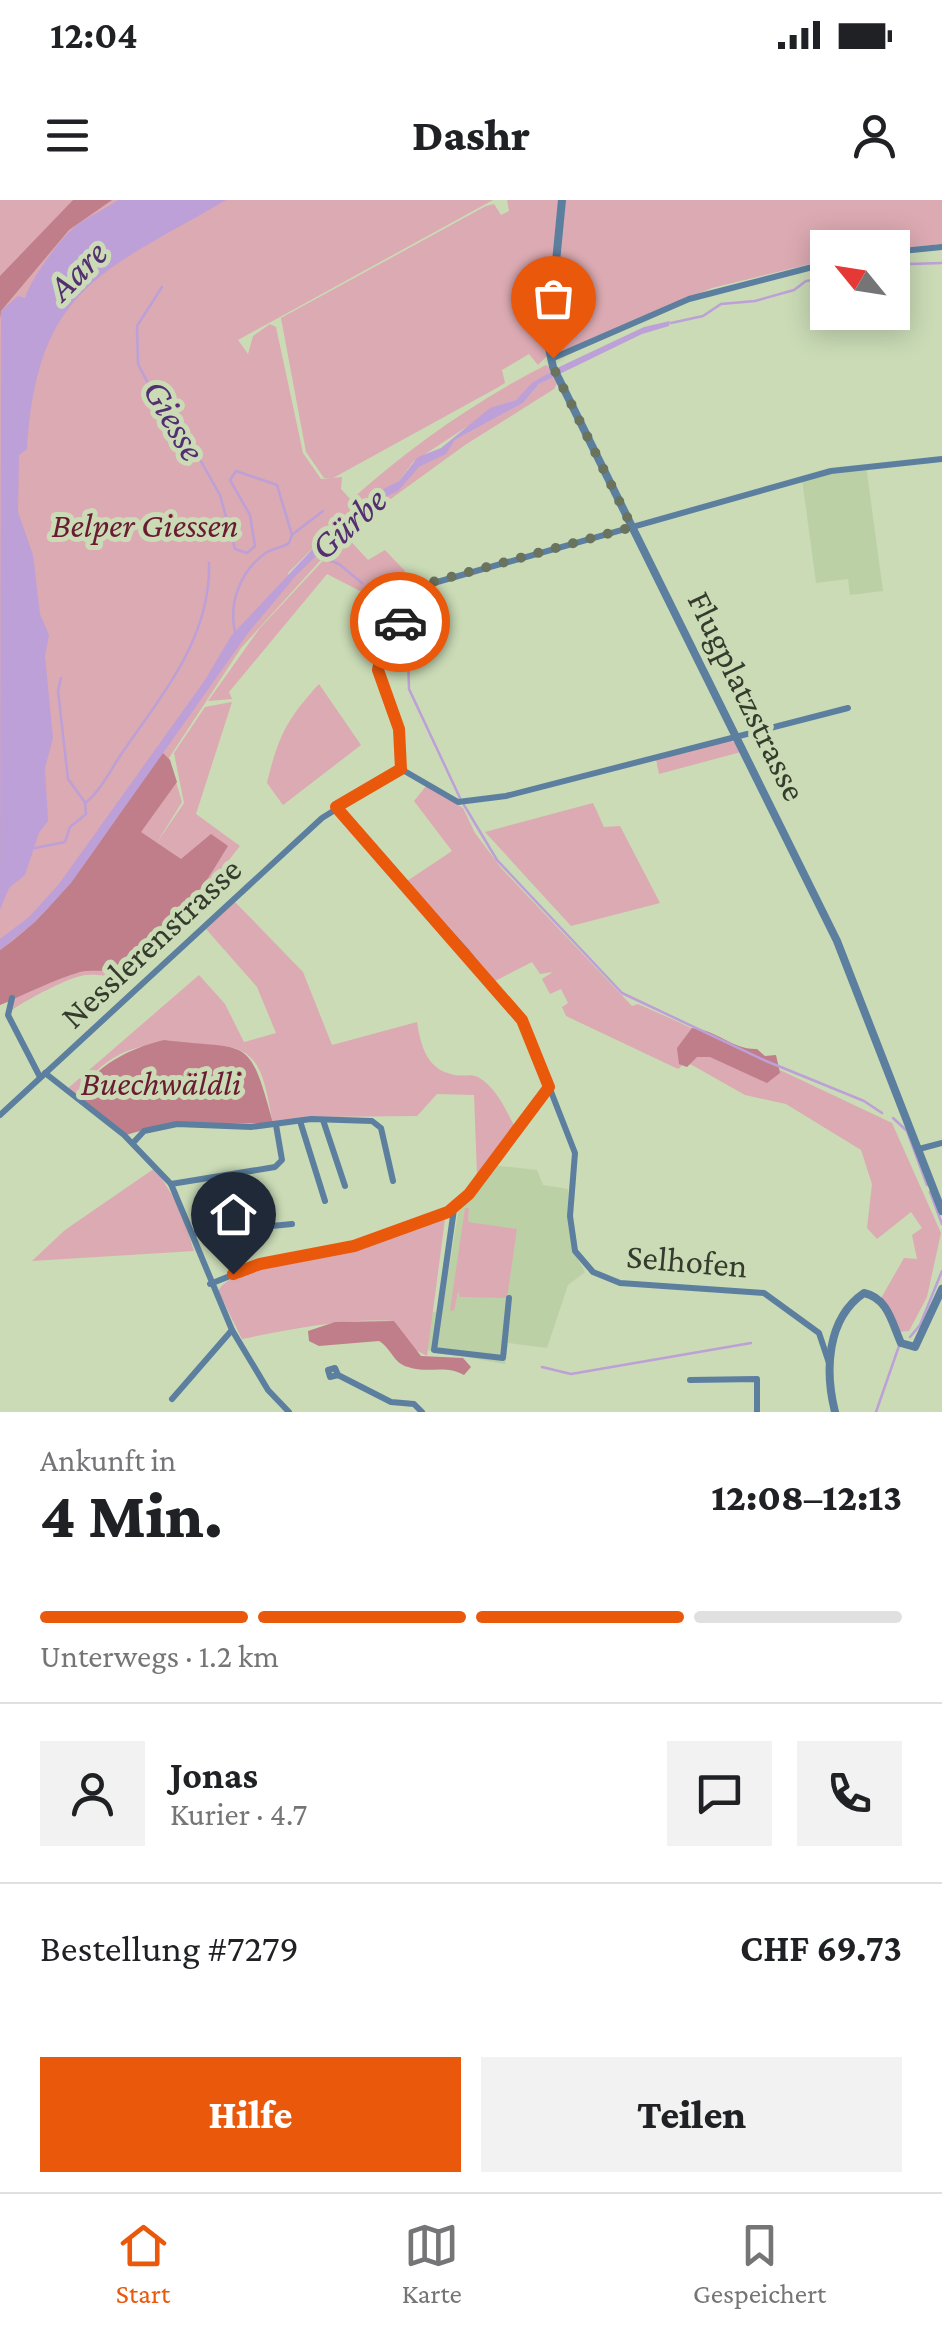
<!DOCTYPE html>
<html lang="de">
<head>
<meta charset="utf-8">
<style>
	:root { --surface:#fff; --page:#f2f2f2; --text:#202124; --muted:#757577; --line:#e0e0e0; --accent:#ea580c }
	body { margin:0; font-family:"Crimson Pro",serif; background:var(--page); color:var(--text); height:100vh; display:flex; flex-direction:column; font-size:38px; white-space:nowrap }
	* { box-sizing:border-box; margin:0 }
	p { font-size:32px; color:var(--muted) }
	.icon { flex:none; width:55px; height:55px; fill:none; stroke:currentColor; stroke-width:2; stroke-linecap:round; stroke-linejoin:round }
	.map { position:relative; height:1212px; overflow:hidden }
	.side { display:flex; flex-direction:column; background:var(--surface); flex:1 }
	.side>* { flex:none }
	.needle { width:65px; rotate:300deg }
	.tools { position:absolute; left:810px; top:30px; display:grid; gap:20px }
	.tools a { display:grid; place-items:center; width:100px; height:100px; border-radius:0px; background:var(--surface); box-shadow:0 5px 25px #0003; font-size:50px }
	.pin { position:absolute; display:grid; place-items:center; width:85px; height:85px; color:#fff; margin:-102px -42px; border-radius:50% 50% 50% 0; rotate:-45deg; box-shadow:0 0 10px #0007 }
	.pin .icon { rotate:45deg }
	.courier { position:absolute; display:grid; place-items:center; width:100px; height:100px; margin:-50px; border:8px solid #ea580c; border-radius:50%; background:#fff; color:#222; box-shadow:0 2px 12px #0007 }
	.head em { font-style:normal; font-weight:800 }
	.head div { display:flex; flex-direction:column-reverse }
	.head { display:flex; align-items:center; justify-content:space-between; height:170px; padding:0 40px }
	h1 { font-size:65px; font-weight:800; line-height:75px }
	.bar { display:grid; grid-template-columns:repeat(4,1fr); gap:15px 10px; align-content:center; height:120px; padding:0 40px }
	.bar i { height:12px; border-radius:8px; background:var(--line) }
	.bar .current { background:var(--accent) }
	.bar p { grid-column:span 4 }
	.line { display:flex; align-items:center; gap:25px; padding:0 40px; border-top:2px solid var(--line) }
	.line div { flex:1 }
	.round { display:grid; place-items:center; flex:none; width:105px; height:105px; border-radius:0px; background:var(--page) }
	.primary-button { display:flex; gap:20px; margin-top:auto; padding:20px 40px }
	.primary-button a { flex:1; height:115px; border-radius:0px; background:var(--accent); color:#fff; font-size:40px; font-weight:800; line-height:115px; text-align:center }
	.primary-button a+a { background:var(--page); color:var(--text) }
	.status { display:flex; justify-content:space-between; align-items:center; height:70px; padding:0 50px; background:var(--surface); direction:ltr }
	.status svg { height:28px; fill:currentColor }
	header { display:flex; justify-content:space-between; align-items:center; height:130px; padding:0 40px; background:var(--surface); font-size:45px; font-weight:800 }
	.tab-bar { display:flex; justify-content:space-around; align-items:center; height:140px; border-top:2px solid var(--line); background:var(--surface); font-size:28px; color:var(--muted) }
	.tab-bar a { display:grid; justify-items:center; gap:5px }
	.tab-bar .current { color:var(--accent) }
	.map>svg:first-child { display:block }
	.built { fill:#bcd0a5 }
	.green { fill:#dcaab2 }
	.forest { fill:#c07e8a }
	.water { fill:#bca0d7 }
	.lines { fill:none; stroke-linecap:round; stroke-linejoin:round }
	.stream { stroke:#bca0d7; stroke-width:2.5 }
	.minor { stroke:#5c7fa0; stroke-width:6 }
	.tertiary { stroke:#5c7fa0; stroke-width:8 }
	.done { stroke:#69735d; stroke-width:10; stroke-dasharray:0 18 }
	.route { stroke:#ea580c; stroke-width:12 }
	.labels { text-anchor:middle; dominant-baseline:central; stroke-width:10; stroke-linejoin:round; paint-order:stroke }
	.park-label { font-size:35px; font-style:italic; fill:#6a1b32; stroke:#cadbb6 }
	.street-label { font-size:35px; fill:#353b2d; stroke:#cadbb6 }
	.water-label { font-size:38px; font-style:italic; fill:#532e70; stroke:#cadbb6 }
</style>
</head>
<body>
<div class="status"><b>12:04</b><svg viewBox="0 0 49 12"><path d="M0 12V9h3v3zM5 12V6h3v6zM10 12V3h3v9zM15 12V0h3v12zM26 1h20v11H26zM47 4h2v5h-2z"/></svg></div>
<header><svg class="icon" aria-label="menu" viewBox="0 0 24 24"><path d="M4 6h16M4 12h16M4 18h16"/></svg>Dashr<svg class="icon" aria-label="person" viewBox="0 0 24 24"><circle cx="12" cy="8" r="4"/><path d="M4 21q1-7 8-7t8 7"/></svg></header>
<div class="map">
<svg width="942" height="1212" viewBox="0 0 942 1212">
	<rect width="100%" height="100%" fill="#cadbb6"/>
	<g class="built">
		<path d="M 866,265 L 883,391 L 850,395 L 848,379 L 816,383 L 802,279 Z"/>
		<path d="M 491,965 L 537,970 L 543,985 L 568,989 L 571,1047 L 585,1072 L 568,1085 L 547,1148 L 508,1143 L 505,1164 L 426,1150 L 431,1112 L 442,1112 L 458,1013 Z"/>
	</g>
	<g class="green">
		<path d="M 0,0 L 493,0 L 238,140 L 248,154 L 253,136 L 270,124 L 276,127 L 303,253 L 321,279 L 342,277 L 341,289 L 351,300 C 410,247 475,201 546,165 L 552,170 L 516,200 L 500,205 L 413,262 L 399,281 L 321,340 L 288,373 L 291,381 L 370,304 L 419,267 L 445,254 L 455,240 L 523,203 L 539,184 L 555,176 L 558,182 L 554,189 L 465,245 L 348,330 L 241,448 L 169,558 L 182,602 L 156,644 L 184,603 L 174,553 L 205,507 L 232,502 L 196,614 L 240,646 C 204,691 170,746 117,772 C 105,778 99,774 87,775 C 72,775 22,802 11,811 L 11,801 L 0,805 Z"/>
		<path d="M 507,0 L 560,0 L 547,156 L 538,165 L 529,154 L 502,170 L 505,183 L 495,189 L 333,278 L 324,278 L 306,252 L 281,118 L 486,6 L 494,4 L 501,15 L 509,11 Z"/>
		<path d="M 565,0 L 942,0 L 942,44 L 893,49 L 828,48 L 827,60 L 712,88 L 560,152 L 551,145 Z"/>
		<path d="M 346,336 L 368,360 L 385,350 L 405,371 L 391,385 L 390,395 L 373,382 L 360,391 L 327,374 L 229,492 L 232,499 L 208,501 L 260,428 Z"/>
		<path d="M 319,484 L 361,545 L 283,605 L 267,583 C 278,537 286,520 319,484 Z"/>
		<path d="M 730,541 L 736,542 L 741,552 L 659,574 L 656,559 Z"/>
		<path d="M 427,585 L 463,608 L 475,633 L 502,669 L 632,806 L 638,804 L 674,820 L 892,923 L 941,1033 L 927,1097 L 909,1131 L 896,1132 L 880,1100 L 904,1058 L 917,1059 L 912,1035 L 922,1028 L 911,1012 L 877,1039 L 867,1028 L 872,984 L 861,950 L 786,904 L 745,895 L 692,865 L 685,863 L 678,869 L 566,816 L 562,807 L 568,803 L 561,789 L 550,794 L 542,779 L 553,772 L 540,774 L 532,762 L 493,782 L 407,681 L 452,651 L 414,601 Z"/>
		<path d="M 593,603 L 604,627 L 620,626 L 660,703 L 571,726 L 485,632 Z"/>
		<path d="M 235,702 L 303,772 L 332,845 L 417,822 C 421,847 427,870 455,875 C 464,877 470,873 478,877 C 497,888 505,909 515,927 L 477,974 L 474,895 L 437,894 L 417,916 L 310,917 L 273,923 C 269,906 266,879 256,864 C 241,843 224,847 201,845 C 147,840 107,846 76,898 L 66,890 L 199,775 L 225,804 L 244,842 L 276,833 L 257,787 L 206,729 Z"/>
		<path d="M 155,968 L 179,1006 L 194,1051 L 32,1061 L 65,1030 Z"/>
		<path d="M 465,1008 L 469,1008 L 468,1022 L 517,1029 L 507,1098 L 460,1097 L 458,1091 L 454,1111 L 450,1110 Z"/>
		<path d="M 445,1019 L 427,1156 L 412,1148 L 394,1121 C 345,1118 291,1129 242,1139 L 218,1091 C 233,1063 325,1058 357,1049 C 387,1040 416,1028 445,1019 Z"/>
	</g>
	<g class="forest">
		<path d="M 73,0 L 112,0 L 69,30 L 1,111 L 0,119 L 0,76 Z"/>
		<path d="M 163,553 L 170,560 L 177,582 L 141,632 L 181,659 L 211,634 L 228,646 C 201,690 168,745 119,768 C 107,773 93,769 80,772 C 53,780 26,794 0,805 L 0,750 C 73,700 109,620 163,553 Z"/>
		<path d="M 692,828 C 717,830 733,850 757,849 L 765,856 L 776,855 L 780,873 L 767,883 L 710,857 L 697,857 L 687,867 L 679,864 L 677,848 Z"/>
		<path d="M 164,840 C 250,851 248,832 273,923 L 160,925 L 126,935 L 76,898 C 96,865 128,849 164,840 Z"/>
		<path d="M 394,1121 L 421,1156 L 463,1158 L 471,1167 L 464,1175 C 445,1164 429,1174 408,1167 C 393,1163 392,1149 379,1141 L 319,1146 L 309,1141 L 308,1131 L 335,1122 Z"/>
	</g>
	<g class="water">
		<path d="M 118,0 L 226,0 C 101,73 37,88 27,249 L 19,255 L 18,312 L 33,355 L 40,414 L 49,435 L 45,456 L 53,538 L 45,568 L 48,621 L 39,633 L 25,675 L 9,688 L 0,710 L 1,111 L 18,96 L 25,98 C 30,80 61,37 77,25 C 89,16 104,10 118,0 Z"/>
		<path d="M 670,121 L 669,126 L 642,134 L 539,184 L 523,203 L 455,240 L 446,254 L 419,267 L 398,291 L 370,304 L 294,378 L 248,433 L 71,683 L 35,722 L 0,750 L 0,739 L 29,717 L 59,684 L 205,480 L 231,436 L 321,340 L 372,295 L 399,281 L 418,257 L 441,248 L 490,208 L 516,200 L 532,183 L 557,168 L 644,127 Z"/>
	</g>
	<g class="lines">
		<g class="stream">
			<path d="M 892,72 L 909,64 L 942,63"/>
			<path d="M 162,87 L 137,126 L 138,164 L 168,222 L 194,249 L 220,295 L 235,349 L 247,353 L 255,346 L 250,315 L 230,280 L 236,271 L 277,285 L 292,335 L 289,343 C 282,348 274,348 267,352 C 240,370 227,405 236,436"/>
			<path d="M 671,123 L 703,116 L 721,104 L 755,101 L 794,90 L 806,81 L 828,78"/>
			<path d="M 293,334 L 323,311"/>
			<path d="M 318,356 L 339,364 L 362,383"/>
			<path d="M 407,427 L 409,489 L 460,598"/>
			<path d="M 61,478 L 58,491 L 68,579 L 84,601"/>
			<path d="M 464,605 L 497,660 L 622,793 L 766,861 L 864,901 L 882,913"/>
			<path d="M 35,648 L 65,642 L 70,627 L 86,614 L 85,603 C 100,592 111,569 122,553 C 164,492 211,437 209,363"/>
			<path d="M 893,918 L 907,931 L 927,985"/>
			<path d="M 930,992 L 942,1024"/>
			<path d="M 910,1137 L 920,1125 L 942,1071"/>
			<path d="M 542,1167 L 571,1174 L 751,1143"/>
			<path d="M 876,1212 L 899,1146"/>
		</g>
		<g class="minor">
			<path d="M 892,52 L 942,47"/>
			<path d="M 551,159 L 689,99 L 828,63"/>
			<path d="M 401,569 L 399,529 L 378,471 L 382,451 L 423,386 L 831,271 L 942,259"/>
			<path d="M 401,569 L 458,602 L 506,596 L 848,508"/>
			<path d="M 335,607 L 467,752 L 525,825 L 575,953 L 570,1016 L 575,1051 L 593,1072 L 620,1083 L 764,1093 L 819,1133 L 829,1163"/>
			<path d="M 12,798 L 8,815 L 40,877"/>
			<path d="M 45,873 L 124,935 L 171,984 L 232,1130 L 268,1190 L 289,1212"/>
			<path d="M 0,915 L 322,618 L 401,569"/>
			<path d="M 323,920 L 345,986"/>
			<path d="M 300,921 L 325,1001"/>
			<path d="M 133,943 L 144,931 L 177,924 L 251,927 L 311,919 L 372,921 L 381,928 L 393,981"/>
			<path d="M 919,949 L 942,943"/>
			<path d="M 171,984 L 275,967 L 282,960 L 276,925"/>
			<path d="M 454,1009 L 434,1150 L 503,1158 L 509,1098"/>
			<path d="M 193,1034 L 292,1024"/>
			<path d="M 210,1084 L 260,1064 L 354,1046 L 448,1013 L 469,994 L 549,887"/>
			<path d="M 338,1175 L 330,1177 L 328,1170 L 335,1168 L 338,1175 L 391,1202 L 414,1204 L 422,1212"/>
			<path d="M 690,1180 L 757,1179 L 757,1212"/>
			<path d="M 172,1199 L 232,1130"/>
		</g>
		<g class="tertiary">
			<path d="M 562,0 L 548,144 L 553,167 L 837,741 L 942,1011"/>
			<path d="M 835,1212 C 825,1172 826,1119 864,1093 C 888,1098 892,1123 901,1143 L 915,1147 L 942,1089"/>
		</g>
	</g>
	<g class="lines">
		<path class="done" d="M 400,422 L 429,383 L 632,327 L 553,167 L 553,158"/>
		<path class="route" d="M 233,1074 L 260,1064 L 354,1046 L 448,1012 L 469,994 L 549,887 L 522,820 L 336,607 L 401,569 L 399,529 L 378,470 L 382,451 L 400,422"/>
	</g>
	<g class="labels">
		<g class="park-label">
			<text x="145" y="325">Belper Giessen</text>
			<text x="161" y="883">Buechwäldli</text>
		</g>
		<g class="street-label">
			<text transform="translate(747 496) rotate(64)">Flugplatzstrasse</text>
			<text transform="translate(151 743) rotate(-43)">Nesslerenstrasse</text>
			<text transform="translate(687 1061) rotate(5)">Selhofen</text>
		</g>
		<g class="water-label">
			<text transform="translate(77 70) rotate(-45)">Aare</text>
			<text transform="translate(175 220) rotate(60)">Giesse</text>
			<text transform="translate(348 323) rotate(-42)">Gürbe</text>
		</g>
	</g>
</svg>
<div class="tools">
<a><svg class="needle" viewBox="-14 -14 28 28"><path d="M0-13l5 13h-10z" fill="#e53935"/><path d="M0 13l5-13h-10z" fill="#757577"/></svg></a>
</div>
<div class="pin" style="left:553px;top:158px;background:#ea580c"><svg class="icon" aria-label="bag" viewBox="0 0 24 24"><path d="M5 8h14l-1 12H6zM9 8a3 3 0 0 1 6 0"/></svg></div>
<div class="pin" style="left:233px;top:1074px;background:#1f2937"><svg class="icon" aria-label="home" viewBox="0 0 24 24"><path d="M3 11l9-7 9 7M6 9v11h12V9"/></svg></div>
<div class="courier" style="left:400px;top:422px"><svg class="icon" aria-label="car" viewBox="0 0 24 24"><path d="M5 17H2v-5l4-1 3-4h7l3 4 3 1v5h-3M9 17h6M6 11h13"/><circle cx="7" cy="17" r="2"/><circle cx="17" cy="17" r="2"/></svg></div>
</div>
<section class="side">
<div class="head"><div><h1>4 Min.</h1><p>Ankunft in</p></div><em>12:08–12:13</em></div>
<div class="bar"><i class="current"></i><i class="current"></i><i class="current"></i><i></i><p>Unterwegs · 1.2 km</p></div>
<div class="line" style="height:180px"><a class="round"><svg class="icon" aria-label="person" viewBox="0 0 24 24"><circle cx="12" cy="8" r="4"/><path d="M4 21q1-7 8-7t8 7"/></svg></a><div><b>Jonas</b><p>Kurier · 4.7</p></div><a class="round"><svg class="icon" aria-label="chat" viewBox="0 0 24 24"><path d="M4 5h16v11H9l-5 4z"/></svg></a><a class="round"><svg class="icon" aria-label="phone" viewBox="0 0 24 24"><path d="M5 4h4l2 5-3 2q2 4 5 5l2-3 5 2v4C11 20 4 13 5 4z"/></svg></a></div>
<div class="line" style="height:130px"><div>Bestellung #7279</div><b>CHF 69.73</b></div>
<div class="primary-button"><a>Hilfe</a><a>Teilen</a></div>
</section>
<nav class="tab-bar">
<a class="current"><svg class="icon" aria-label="home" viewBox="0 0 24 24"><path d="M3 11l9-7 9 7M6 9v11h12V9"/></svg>Start</a>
<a><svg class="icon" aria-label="map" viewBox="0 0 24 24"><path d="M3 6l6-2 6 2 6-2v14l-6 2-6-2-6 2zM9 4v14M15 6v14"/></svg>Karte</a>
<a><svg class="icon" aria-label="saved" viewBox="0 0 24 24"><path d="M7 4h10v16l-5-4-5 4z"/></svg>Gespeichert</a>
</nav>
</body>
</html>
